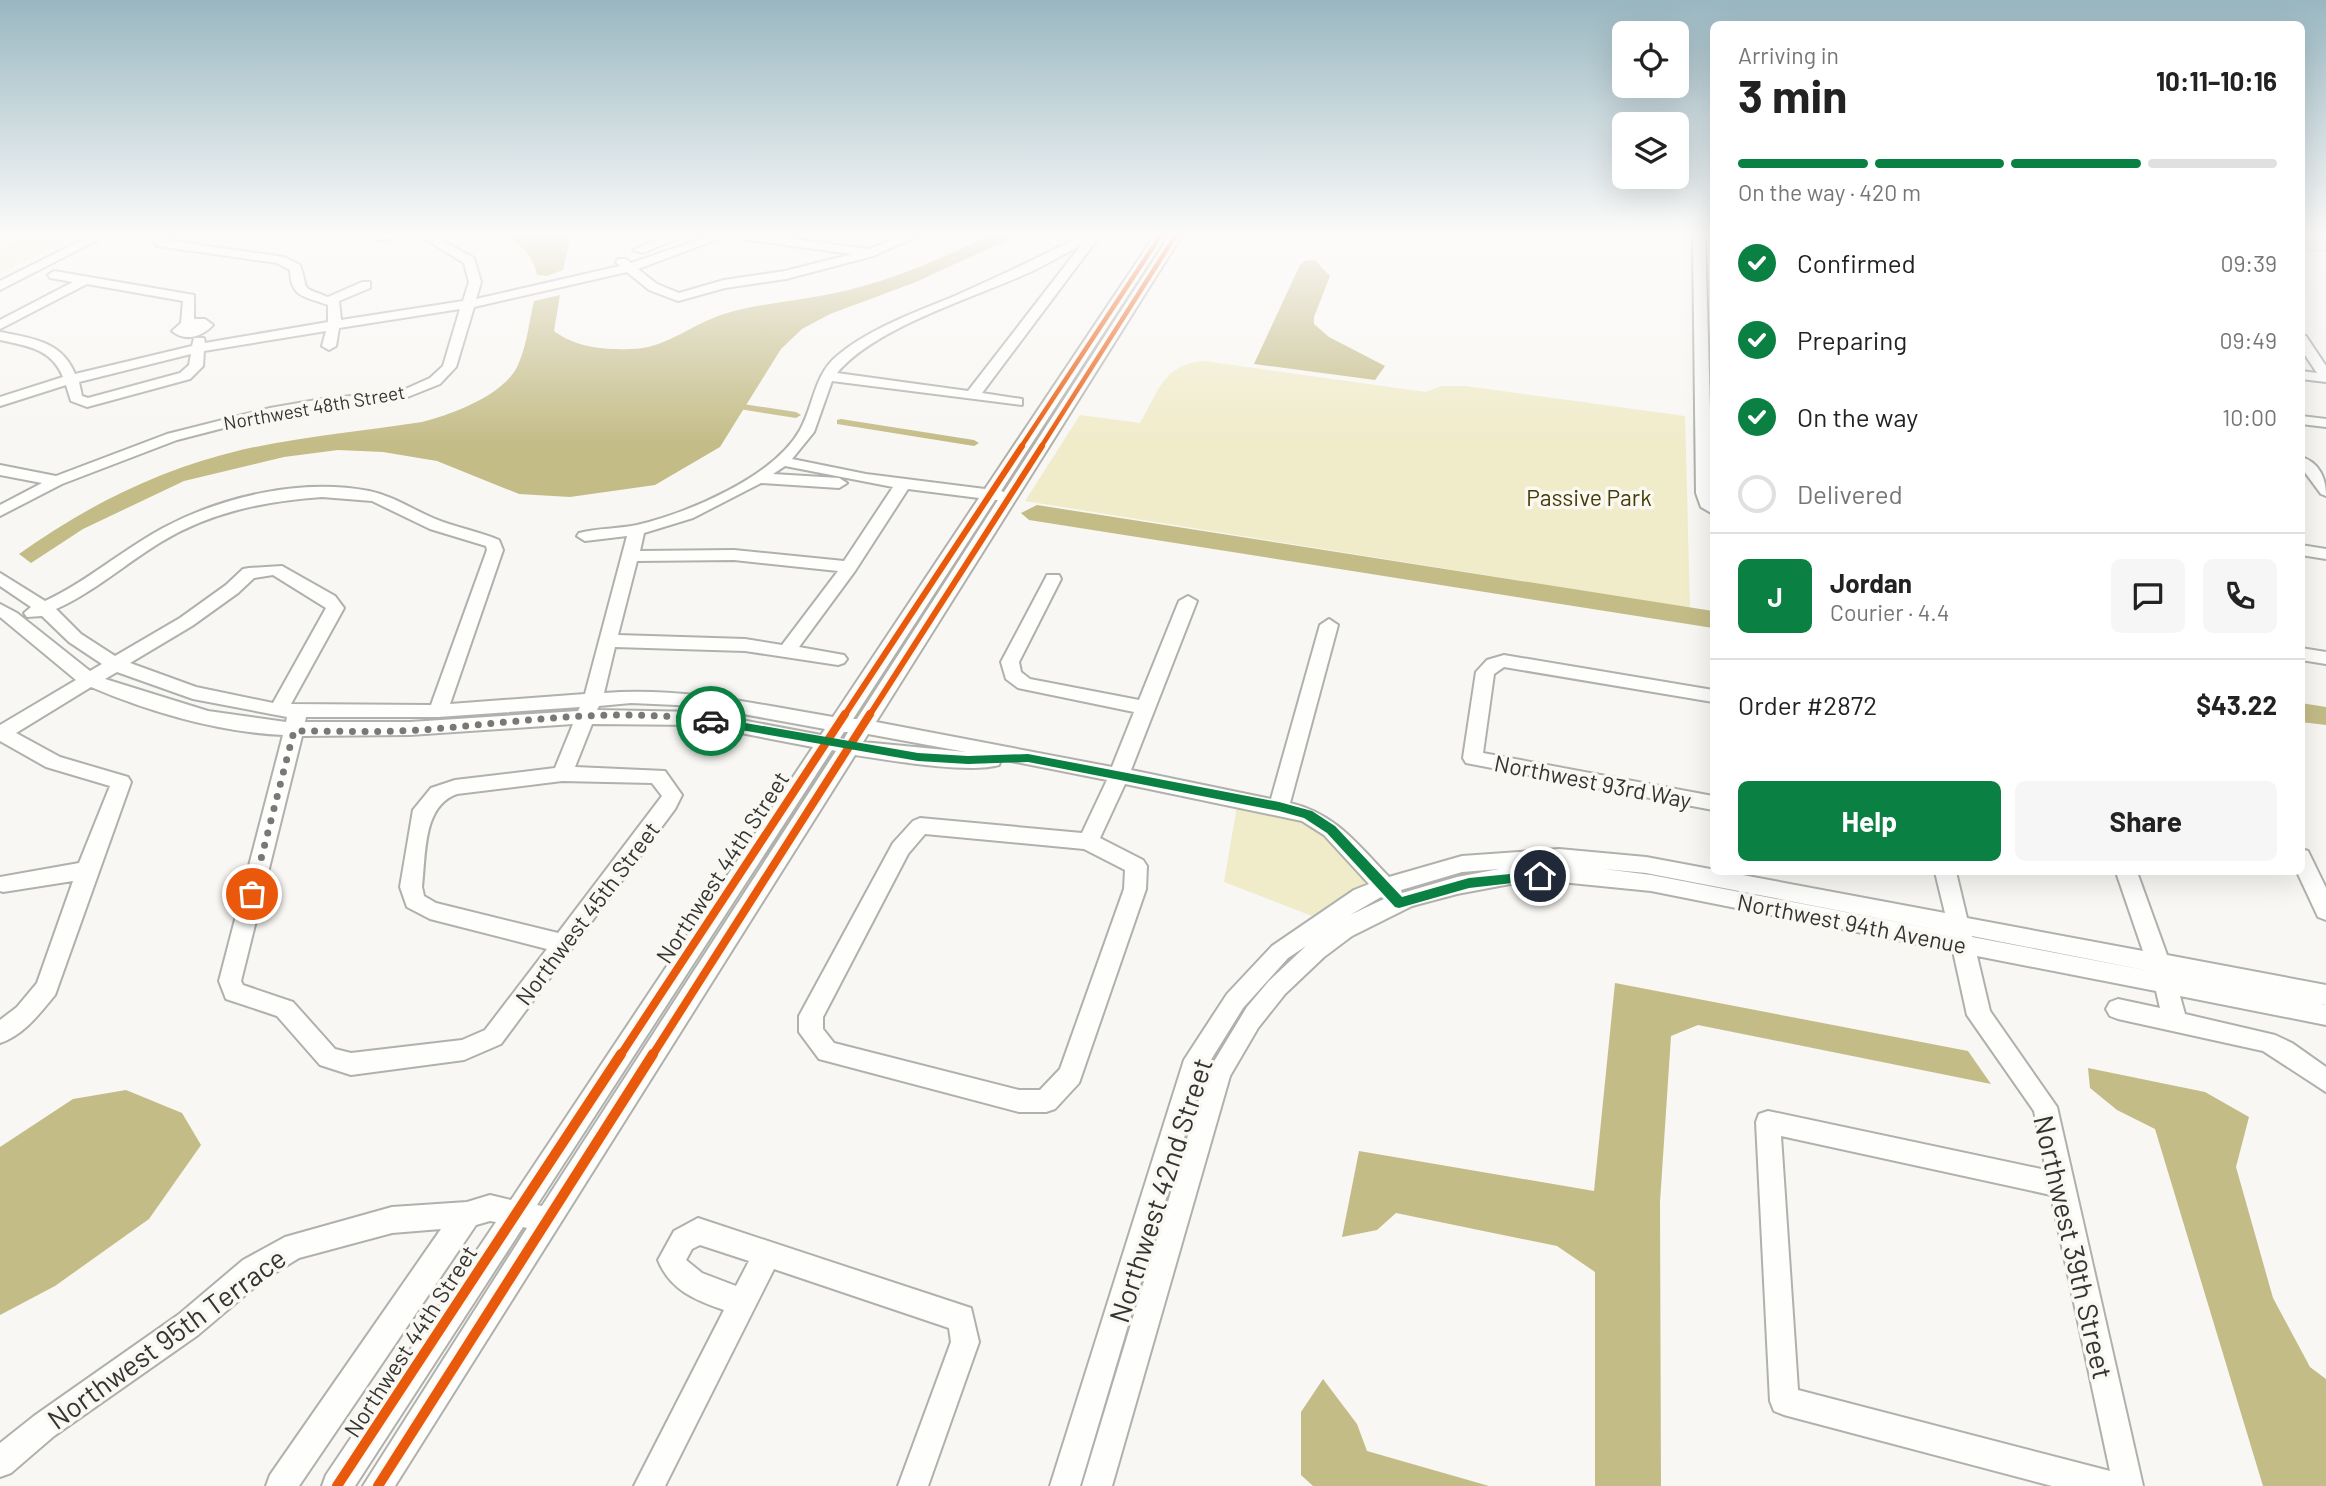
<!DOCTYPE html>
<html lang="en">
<head>
<meta charset="utf-8">
<style>
	:root { --surface:#fff; --page:#f6f6f6; --text:#222; --muted:#767676; --line:#e0e0e0; --accent:#0b8043 }
	body { margin:0; font-family:Barlow,sans-serif; background:var(--page); color:var(--text); height:100vh; display:flex; flex-direction:column; font-size:26px; white-space:nowrap }
	* { box-sizing:border-box; margin:0 }
	p { font-size:23px; color:var(--muted) }
	.icon { flex:none; width:38px; height:38px; fill:none; stroke:currentColor; stroke-width:2; stroke-linecap:round; stroke-linejoin:round }
	.map { position:relative; flex:1; overflow:hidden }
	.panel { position:absolute; left:1710px; top:21px; width:595px; height:854px; display:flex; flex-direction:column; background:var(--surface); border-radius:10px; box-shadow:0 7px 28px #0002 }
	.panel>* { flex:none }
	.buttons { position:absolute; left:1612px; top:21px; display:grid; gap:14px }
	.buttons a { display:grid; place-items:center; width:77px; height:77px; border-radius:10px; background:var(--surface); box-shadow:0 7px 28px #0002; font-size:35px }
	.pin { position:absolute; display:grid; place-items:center; width:60px; height:60px; color:#fff; margin:-30px; border:4px solid #fff; border-radius:50%; box-shadow:0 2px 7px #0007 }
	.courier { position:absolute; display:grid; place-items:center; width:70px; height:70px; margin:-35px; border:5px solid #0b8043; border-radius:50%; background:#fff; color:#222; box-shadow:0 2px 9px #0007 }
	.headline em { font-style:normal; font-weight:700 }
	.headline div { display:flex; flex-direction:column-reverse }
	.headline { display:flex; align-items:center; justify-content:space-between; height:119px; padding:0 28px }
	h1 { font-size:46px; font-weight:700; line-height:52px }
	.bar { display:grid; grid-template-columns:repeat(4,1fr); gap:10px 7px; align-content:center; height:84px; padding:0 28px }
	.bar i { height:9px; border-radius:5px; background:var(--line) }
	.bar .selected { background:var(--accent) }
	.bar p { grid-column:span 4 }
	.line { display:flex; align-items:center; gap:18px; padding:0 28px; border-top:2px solid var(--line) }
	.line div { flex:1 }
	.round { display:grid; place-items:center; flex:none; width:74px; height:74px; border-radius:10px; background:var(--page) }
	ol { padding:0 28px; list-style:none }
	li { display:flex; align-items:center; gap:21px; height:77px }
	li p { margin-inline-start:auto }
	li .icon { padding:7px; border-radius:50%; background:var(--accent); color:#fff; stroke-width:4 }
	li:last-child { color:var(--muted) }
	li i { width:38px; height:38px; border:4px solid var(--line); border-radius:50% }
	.button { display:flex; gap:14px; margin-top:auto; padding:14px 28px }
	.button a { flex:1; height:80px; border-radius:10px; background:var(--accent); color:#fff; font-size:28px; font-weight:700; line-height:80px; text-align:center }
	.button a+a { background:var(--page); color:var(--text) }
	.map>svg:first-child { display:block }
	.green { fill:#f0ebc9 }
	.water { fill:#c4bc87 }
	.lines { fill:none; stroke-linecap:round; stroke-linejoin:round }
	.canal { fill:#c4bc87; fill-rule:evenodd }
	.minor-casing { stroke:#b0b0ad; stroke-width:4 }
	.major-casing { stroke:#d4d3d2; stroke-width:4 }
	.minor { fill:#fefefd; fill-rule:evenodd }
	.major { fill:#e3e2db; fill-rule:evenodd }
	.cycleway-far3-casing { stroke:#f9f8f2; stroke-width:7 }
	.cycleway-far2-casing { stroke:#f9f8f2; stroke-width:10 }
	.cycleway-far1-casing { stroke:#f9f8f2; stroke-width:12 }
	.cycleway-casing { stroke:#f9f8f2; stroke-width:14 }
	.cycleway-far3 { stroke:#e8590c; stroke-width:4.5 }
	.cycleway-far2 { stroke:#e8590c; stroke-width:6 }
	.cycleway-far1 { stroke:#e8590c; stroke-width:8 }
	.cycleway { stroke:#e8590c; stroke-width:10 }
	.route { fill:#0b8043 }
	.done { stroke:#797876; stroke-width:7; stroke-dasharray:0 12.6 }
	.labels { text-anchor:middle; dominant-baseline:central; stroke-width:7; stroke-linejoin:round; paint-order:stroke }
	.far-street-label { font-size:19px; fill:#343432; stroke:#f9f8f2 }
	.park-label { font-size:23px; fill:#443c00; stroke:#f9f8f2 }
	.street-label { font-size:23px; fill:#343432; stroke:#f9f8f2 }
	.near-street-label { font-size:28px; fill:#343432; stroke:#f9f8f2 }
</style>
</head>
<body>
<div class="map">
<svg width="2326" height="1486" viewBox="0 0 2326 1486">
	<rect width="100%" height="100%" fill="#f8f7f3"/>
	<g class="green">
		<path d="M 30,235 L 71,239 L 0,274 L 0,249 Z"/>
		<path d="M 1204,361 L 1426,392 L 1441,386 L 1465,386 L 1685,416 L 1690,608 L 1025,501 L 1080,415 L 1140,423 C 1159,391 1163,364 1204,361 Z"/>
		<path d="M 1237,806 L 1293,815 L 1329,835 L 1373,878 L 1312,916 L 1224,882 Z"/>
	</g>
	<g class="water">
		<path d="M 506,235 L 571,235 L 563,270 L 547,276 L 537,275 C 533,257 522,244 506,235 Z"/>
		<path d="M 990,235 L 1018,235 L 916,282 L 830,314 L 802,329 L 781,349 L 720,447 L 655,485 L 570,497 L 519,494 L 437,461 L 383,452 L 338,450 L 284,457 L 184,481 L 83,529 L 31,563 L 19,554 C 86,506 160,469 241,450 C 300,437 362,431 422,422 C 451,415 505,395 518,365 C 527,345 529,322 534,301 L 560,295 L 554,331 C 575,347 603,350 630,349 C 666,349 691,324 724,314 C 760,303 798,301 835,293 C 888,282 941,259 990,235 Z"/>
		<path d="M 1315,260 L 1330,276 L 1314,317 L 1314,324 L 1329,337 L 1385,366 L 1375,380 L 1254,364 L 1300,265 L 1304,261 Z"/>
		<path d="M 1037,505 L 1713,611 L 1713,628 L 1029,520 L 1021,513 Z"/>
		<path d="M 2301,703 L 2326,707 L 2326,725 L 2301,722 Z"/>
		<path d="M 1615,983 L 1968,1051 L 1991,1084 L 1698,1025 L 1671,1036 L 1660,1202 L 1661,1486 L 1595,1486 L 1595,1272 L 1557,1246 L 1396,1213 L 1377,1230 L 1342,1237 L 1359,1151 L 1594,1191 Z"/>
		<path d="M 2088,1068 L 2205,1092 L 2249,1117 L 2236,1167 L 2273,1298 L 2310,1367 L 2326,1379 L 2326,1486 L 2263,1486 L 2155,1129 L 2117,1110 L 2090,1088 Z"/>
		<path d="M 126,1090 L 182,1113 L 201,1145 L 149,1219 L 55,1286 L 0,1315 L 0,1147 L 73,1099 Z"/>
		<path d="M 1323,1379 L 1357,1424 L 1367,1451 L 1489,1486 L 1313,1486 L 1301,1475 L 1301,1412 Z"/>
	</g>
	<g class="lines">
		<g class="canal">
			<path d="M 743,404 L 796,412 L 801,415 L 796,418 L 739,409 L 739,405 Z"/>
			<path d="M 841,419 L 974,440 L 979,443 L 974,446 L 837,424 L 837,420 Z"/>
		</g>
		<defs>
			<g id="minor">
				<path d="M 92,235 L 107,235 L 0,290 L 0,281 Z"/>
				<path d="M 156,235 L 168,235 L 166,240 L 284,257 L 300,265 C 310,292 297,285 328,297 L 362,282 L 370,282 L 370,288 L 339,301 L 341,320 L 463,301 L 469,282 L 464,263 L 418,235 L 432,235 L 474,258 L 481,282 L 476,299 L 620,266 L 616,262 L 618,259 L 626,259 L 631,263 L 713,235 L 729,235 L 638,269 L 657,284 L 679,293 L 724,280 L 785,271 L 852,254 L 741,239 L 735,235 L 765,235 L 868,249 L 905,235 L 921,235 L 873,256 L 786,279 L 725,288 L 678,301 L 649,290 L 627,272 L 474,307 L 456,367 L 440,384 L 405,398 L 270,416 L 177,440 L 62,484 L 0,516 L 0,505 L 42,483 L 0,475 L 0,465 L 56,476 L 167,434 L 270,408 L 322,399 L 401,391 L 430,378 L 443,366 L 460,309 L 339,328 L 336,346 L 329,350 L 322,346 L 326,331 L 204,351 L 203,366 L 190,379 L 87,407 L 71,401 L 66,385 L 0,406 L 0,397 L 63,377 C 52,349 28,346 0,340 L 0,332 C 31,338 62,341 75,374 L 192,346 L 194,338 L 204,338 L 205,343 L 328,322 L 328,305 C 304,296 291,298 290,270 L 277,263 L 157,246 L 153,238 ZM 191,354 L 189,365 L 180,373 L 88,398 L 82,396 L 79,382 Z"/>
				<path d="M 369,235 L 397,235 C 391,241 375,241 369,235 Z"/>
				<path d="M 670,235 L 686,235 L 643,253 L 633,250 Z"/>
				<path d="M 1082,235 L 1096,235 L 1093,238 L 1096,241 L 982,393 L 1022,399 L 1022,405 L 832,381 L 814,432 L 792,459 L 866,474 L 985,489 L 1155,235 L 1167,235 L 1001,491 L 1004,492 L 1170,235 L 1182,235 L 876,722 L 1112,767 L 1134,712 L 1018,688 L 1006,679 L 1001,662 L 1045,579 L 1047,575 L 1059,575 L 1061,579 L 1019,662 L 1021,672 L 1030,679 L 1139,700 L 1179,601 L 1188,596 L 1197,601 L 1131,770 L 1271,799 L 1320,625 L 1329,619 L 1338,625 L 1290,803 C 1336,814 1357,844 1389,877 L 1462,856 L 1559,849 L 1646,857 L 1945,913 L 1935,872 L 1956,872 L 1967,918 L 2143,951 L 2116,872 L 2137,872 L 2167,955 L 2326,985 L 2326,1005 L 2174,975 L 2326,1005 L 2326,1025 L 2180,996 L 2185,1014 L 2275,1035 L 2292,1043 L 2326,1067 L 2326,1092 L 2263,1051 L 2118,1019 L 2110,1016 L 2106,1009 L 2110,1002 L 2118,999 L 2160,1008 L 2156,991 L 1977,956 L 1990,1011 L 2057,1107 L 2143,1486 L 2052,1486 L 1784,1415 L 1774,1411 L 1770,1401 L 1756,1122 L 1759,1114 L 1768,1111 L 2046,1170 L 2034,1111 L 1967,1015 L 1953,951 L 1651,891 L 1561,882 L 1510,884 L 1457,894 L 1412,906 L 1352,936 L 1324,957 L 1285,994 L 1258,1028 L 1230,1076 L 1112,1486 L 1082,1486 L 1207,1073 L 1247,1007 L 1269,981 L 1306,946 L 1288,958 L 1243,1008 L 1204,1071 L 1080,1486 L 1050,1486 L 1184,1060 L 1227,994 L 1272,946 L 1354,890 L 1369,884 L 1324,835 L 1302,821 L 1125,784 L 1100,838 L 1143,860 L 1147,866 L 1146,889 L 1079,1083 L 1055,1109 L 1046,1112 L 1019,1112 L 819,1059 L 799,1032 L 799,1016 L 893,843 L 913,821 L 920,818 L 1082,833 L 1107,780 L 1001,759 L 999,765 C 969,774 888,760 855,755 L 395,1486 L 363,1486 L 527,1228 L 523,1227 L 355,1486 L 322,1486 L 326,1475 L 496,1222 L 490,1221 L 476,1225 L 299,1486 L 266,1486 L 270,1475 L 441,1229 L 392,1233 L 299,1258 L 263,1280 L 198,1335 L 54,1436 L 11,1473 L 0,1477 L 0,1443 L 34,1416 L 178,1315 L 243,1260 L 285,1237 L 392,1207 L 467,1202 L 490,1195 L 511,1200 L 813,747 L 699,725 L 592,724 L 575,767 L 665,771 L 682,795 L 675,809 L 501,1044 L 464,1060 L 351,1075 L 320,1065 L 277,1016 L 226,999 L 219,981 L 283,735 C 218,732 150,712 91,687 L 16,733 L 60,757 L 128,777 L 131,782 L 55,995 C 40,1013 24,1035 0,1043 L 0,1020 L 17,1007 L 37,983 L 73,881 L 3,892 L 0,891 L 0,877 L 79,863 L 110,786 L 46,767 L 0,741 L 0,725 L 76,680 L 0,617 L 0,604 L 17,613 L 90,671 L 102,664 L 69,642 L 42,616 L 27,617 L 24,613 L 31,607 L 0,586 L 0,573 L 45,601 C 88,581 122,550 163,528 C 223,496 302,478 369,491 C 393,496 412,509 433,518 C 454,527 477,531 499,540 L 503,550 L 450,704 L 585,694 L 627,536 L 585,541 L 577,536 L 579,533 C 598,528 618,529 637,525 C 688,513 774,477 800,430 C 814,405 814,374 838,355 C 872,327 917,312 957,295 C 999,276 1041,257 1082,235 ZM 1081,245 L 968,391 L 837,373 C 875,327 973,298 1028,273 C 1046,265 1064,254 1081,245 ZM 785,466 L 893,487 L 844,561 L 734,550 L 640,551 L 644,533 L 693,518 L 761,483 L 839,488 L 847,483 L 839,478 L 773,474 ZM 908,489 L 979,498 L 833,717 C 756,704 682,687 604,693 L 615,647 L 745,651 L 838,665 L 844,663 L 847,659 L 844,655 L 799,647 L 855,571 ZM 322,497 L 372,501 L 430,529 L 486,546 L 487,550 L 431,705 L 291,704 L 344,608 L 335,596 L 282,566 L 249,568 L 243,569 L 226,585 L 180,618 L 115,656 L 81,634 L 56,609 C 94,592 125,564 161,542 C 210,512 265,501 322,497 ZM 995,500 L 998,500 L 857,719 L 853,719 ZM 734,560 L 838,571 L 782,645 L 745,639 L 618,635 L 637,561 ZM 273,575 L 326,608 L 273,703 L 196,687 L 130,663 L 192,626 L 238,593 L 254,578 ZM 117,672 L 193,699 L 287,717 L 286,722 L 208,711 L 105,679 ZM 631,703 L 699,706 L 825,729 L 821,735 L 699,712 L 597,710 L 599,706 ZM 580,707 L 578,711 L 410,722 L 305,722 L 306,717 L 438,717 ZM 573,724 L 555,768 L 455,780 L 431,788 L 413,810 L 400,887 L 407,907 L 430,919 L 547,949 L 485,1030 L 462,1040 L 351,1053 L 335,1049 L 293,1002 L 243,985 L 241,981 L 302,736 L 410,735 ZM 844,732 L 848,732 L 844,739 L 840,738 ZM 868,734 L 966,752 L 863,742 ZM 832,750 L 836,751 L 542,1206 L 537,1205 ZM 562,781 L 652,783 L 662,796 L 558,933 L 436,903 L 424,896 L 422,887 C 426,856 422,806 457,794 ZM 925,834 L 1084,849 L 1125,870 L 1124,889 L 1060,1069 L 1040,1090 L 1019,1090 L 834,1043 L 823,1029 L 823,1017 L 908,854 ZM 1499,869 L 1457,877 L 1402,893 L 1401,890 L 1462,872 ZM 1604,869 L 1646,873 L 1949,932 L 1651,875 ZM 1381,897 L 1384,899 L 1350,915 ZM 1972,936 L 2150,971 L 1972,937 ZM 1781,1136 L 2051,1195 L 2110,1471 L 1798,1390 Z"/>
				<path d="M 1693,235 L 1705,235 L 1713,514 L 1701,507 L 1696,493 Z"/>
				<path d="M 54,271 L 194,295 L 194,319 L 205,319 L 213,325 C 202,337 185,342 172,331 L 181,323 L 183,301 L 87,284 L 0,329 L 0,320 L 73,282 L 50,278 L 48,275 Z"/>
				<path d="M 2301,335 L 2306,336 L 2326,366 L 2326,382 L 2301,379 L 2301,371 L 2317,373 L 2301,349 Z"/>
				<path d="M 2301,416 L 2326,419 L 2326,427 L 2301,424 Z"/>
				<path d="M 2301,457 C 2319,462 2326,478 2326,496 L 2321,494 L 2301,467 Z"/>
				<path d="M 2301,545 L 2326,549 L 2326,559 L 2301,555 Z"/>
				<path d="M 2301,648 L 2326,652 L 2326,664 L 2301,660 Z"/>
				<path d="M 1504,655 L 1713,690 L 1713,702 L 1504,667 L 1494,674 L 1483,753 L 1713,796 L 1713,810 L 1466,763 L 1463,758 L 1476,672 L 1487,660 Z"/>
				<path d="M 2301,849 L 2308,851 L 2326,888 L 2326,920 L 2318,917 L 2297,872 L 2301,872 Z"/>
				<path d="M 698,1218 L 971,1308 L 979,1342 L 928,1486 L 898,1486 L 951,1342 L 949,1328 L 774,1269 L 665,1486 L 634,1486 L 724,1310 C 695,1300 670,1290 658,1260 L 674,1231 ZM 700,1245 L 749,1261 L 736,1286 L 702,1273 L 686,1260 L 692,1249 Z"/>
			</g>
			<path id="major" d="M 2301,238 L 2326,240 L 2326,250 L 2301,248 Z"/>
		</defs>
		<use href="#minor" class="minor-casing"/>
		<use href="#major" class="major-casing"/>
		<use href="#minor" class="minor"/>
		<use href="#major" class="major"/>
		<defs>
			<g id="cycleway-far3">
				<path d="M 1021,447 L 1161,235"/>
				<path d="M 1041,447 L 1176,235"/>
			</g>
			<g id="cycleway-far2">
				<path d="M 844,716 L 1022,446"/>
				<path d="M 869,716 L 1042,446"/>
			</g>
			<g id="cycleway-far1">
				<path d="M 620,1056 L 845,714"/>
				<path d="M 652,1056 L 870,714"/>
			</g>
			<g id="cycleway">
				<path d="M 337,1486 L 621,1054"/>
				<path d="M 378,1486 L 653,1054"/>
			</g>
		</defs>
		<use href="#cycleway-far3" class="cycleway-far3-casing"/>
		<use href="#cycleway-far2" class="cycleway-far2-casing"/>
		<use href="#cycleway-far1" class="cycleway-far1-casing"/>
		<use href="#cycleway" class="cycleway-casing"/>
		<use href="#cycleway-far3" class="cycleway-far3"/>
		<use href="#cycleway-far2" class="cycleway-far2"/>
		<use href="#cycleway-far1" class="cycleway-far1"/>
		<use href="#cycleway" class="cycleway"/>
	</g>
	<linearGradient id="sky" x2="0" y2="1"><stop stop-color="#99b7c1"/><stop offset="0.53" stop-color="#fcfbfa"/><stop offset="1" stop-color="#fcfbfa" stop-opacity="0"/></linearGradient>
	<rect width="2326" height="443" fill="url(#sky)"/>
	<path class="route" d="M 711,717 L 918,753 L 968,756 L 1028,754 L 1279,802 L 1312,811 L 1335,826 L 1402,897 L 1469,878 L 1540,871 L 1546,876 L 1540,880 L 1469,888 L 1399,908 L 1395,907 L 1327,833 L 1304,818 L 1279,811 L 1028,762 L 968,764 L 918,761 L 707,724 L 706,721 Z"/>
	<g class="lines">
		<path class="done" d="M 252,894 L 294,731 C 340,731 387,733 433,729 C 526,721 618,707 711,721"/>
	</g>
	<g class="labels">
		<g class="far-street-label">
			<text transform="translate(314 407) rotate(-10)">Northwest 48th Street</text>
		</g>
		<g class="park-label">
			<text x="1589" y="497">Passive Park</text>
		</g>
		<g class="street-label">
			<text transform="translate(1593 781) rotate(11)">Northwest 93rd Way</text>
			<text transform="translate(722 867) rotate(-57)">Northwest 44th Street</text>
			<text transform="translate(587 913) rotate(-53)">Northwest 45th Street</text>
			<text transform="translate(1852 923) rotate(11)">Northwest 94th Avenue</text>
			<text transform="translate(410 1341) rotate(-57)">Northwest 44th Street</text>
		</g>
		<g class="near-street-label">
			<text transform="translate(1160 1190) rotate(-72)">Northwest 42nd Street</text>
			<text transform="translate(2074 1247) rotate(77)">Northwest 39th Street</text>
			<text transform="translate(166 1338) rotate(-36)">Northwest 95th Terrace</text>
		</g>
	</g>
</svg>
<div class="buttons">
<a><svg class="icon" aria-label="locate" viewBox="0 0 24 24"><circle cx="12" cy="12" r="6"/><path d="M12 2v4M12 18v4M2 12h4M18 12h4"/></svg></a>
<a><svg class="icon" aria-label="layers" viewBox="0 0 24 24"><path d="M12 4l9 5-9 5-9-5zM3 14l9 5 9-5"/></svg></a>
</div>
<div class="pin" style="left:252px;top:894px;background:#ea580c"><svg class="icon" aria-label="bag" viewBox="0 0 24 24"><path d="M5 8h14l-1 12H6zM9 8a3 3 0 0 1 6 0"/></svg></div>
<div class="pin" style="left:1540px;top:876px;background:#1f2937"><svg class="icon" aria-label="home" viewBox="0 0 24 24"><path d="M3 11l9-7 9 7M6 9v11h12V9"/></svg></div>
<div class="courier" style="left:711px;top:721px"><svg class="icon" aria-label="car" viewBox="0 0 24 24"><path d="M5 17H2v-5l4-1 3-4h7l3 4 3 1v5h-3M9 17h6M6 11h13"/><circle cx="7" cy="17" r="2"/><circle cx="17" cy="17" r="2"/></svg></div>
<section class="panel">
<div class="headline"><div><h1>3 min</h1><p>Arriving in</p></div><em>10:11–10:16</em></div>
<div class="bar"><i class="selected"></i><i class="selected"></i><i class="selected"></i><i></i><p>On the way · 420 m</p></div>
<ol>
<li><svg class="icon" aria-label="check" viewBox="0 0 24 24"><path d="M5 12l5 5 9-10"/></svg>Confirmed<p>09:39</p></li>
<li><svg class="icon" aria-label="check" viewBox="0 0 24 24"><path d="M5 12l5 5 9-10"/></svg>Preparing<p>09:49</p></li>
<li><svg class="icon" aria-label="check" viewBox="0 0 24 24"><path d="M5 12l5 5 9-10"/></svg>On the way<p>10:00</p></li>
<li><i></i>Delivered</li>
</ol>
<div class="line" style="height:126px"><b class="round" style="background:var(--accent);color:#fff">J</b><div><b>Jordan</b><p>Courier · 4.4</p></div><a class="round"><svg class="icon" aria-label="chat" viewBox="0 0 24 24"><path d="M4 5h16v11H9l-5 4z"/></svg></a><a class="round"><svg class="icon" aria-label="phone" viewBox="0 0 24 24"><path d="M5 4h4l2 5-3 2q2 4 5 5l2-3 5 2v4C11 20 4 13 5 4z"/></svg></a></div>
<div class="line" style="height:91px"><div>Order #2872</div><b>$43.22</b></div>
<div class="button"><a>Help</a><a>Share</a></div>
</section>
</div>
</body>
</html>
